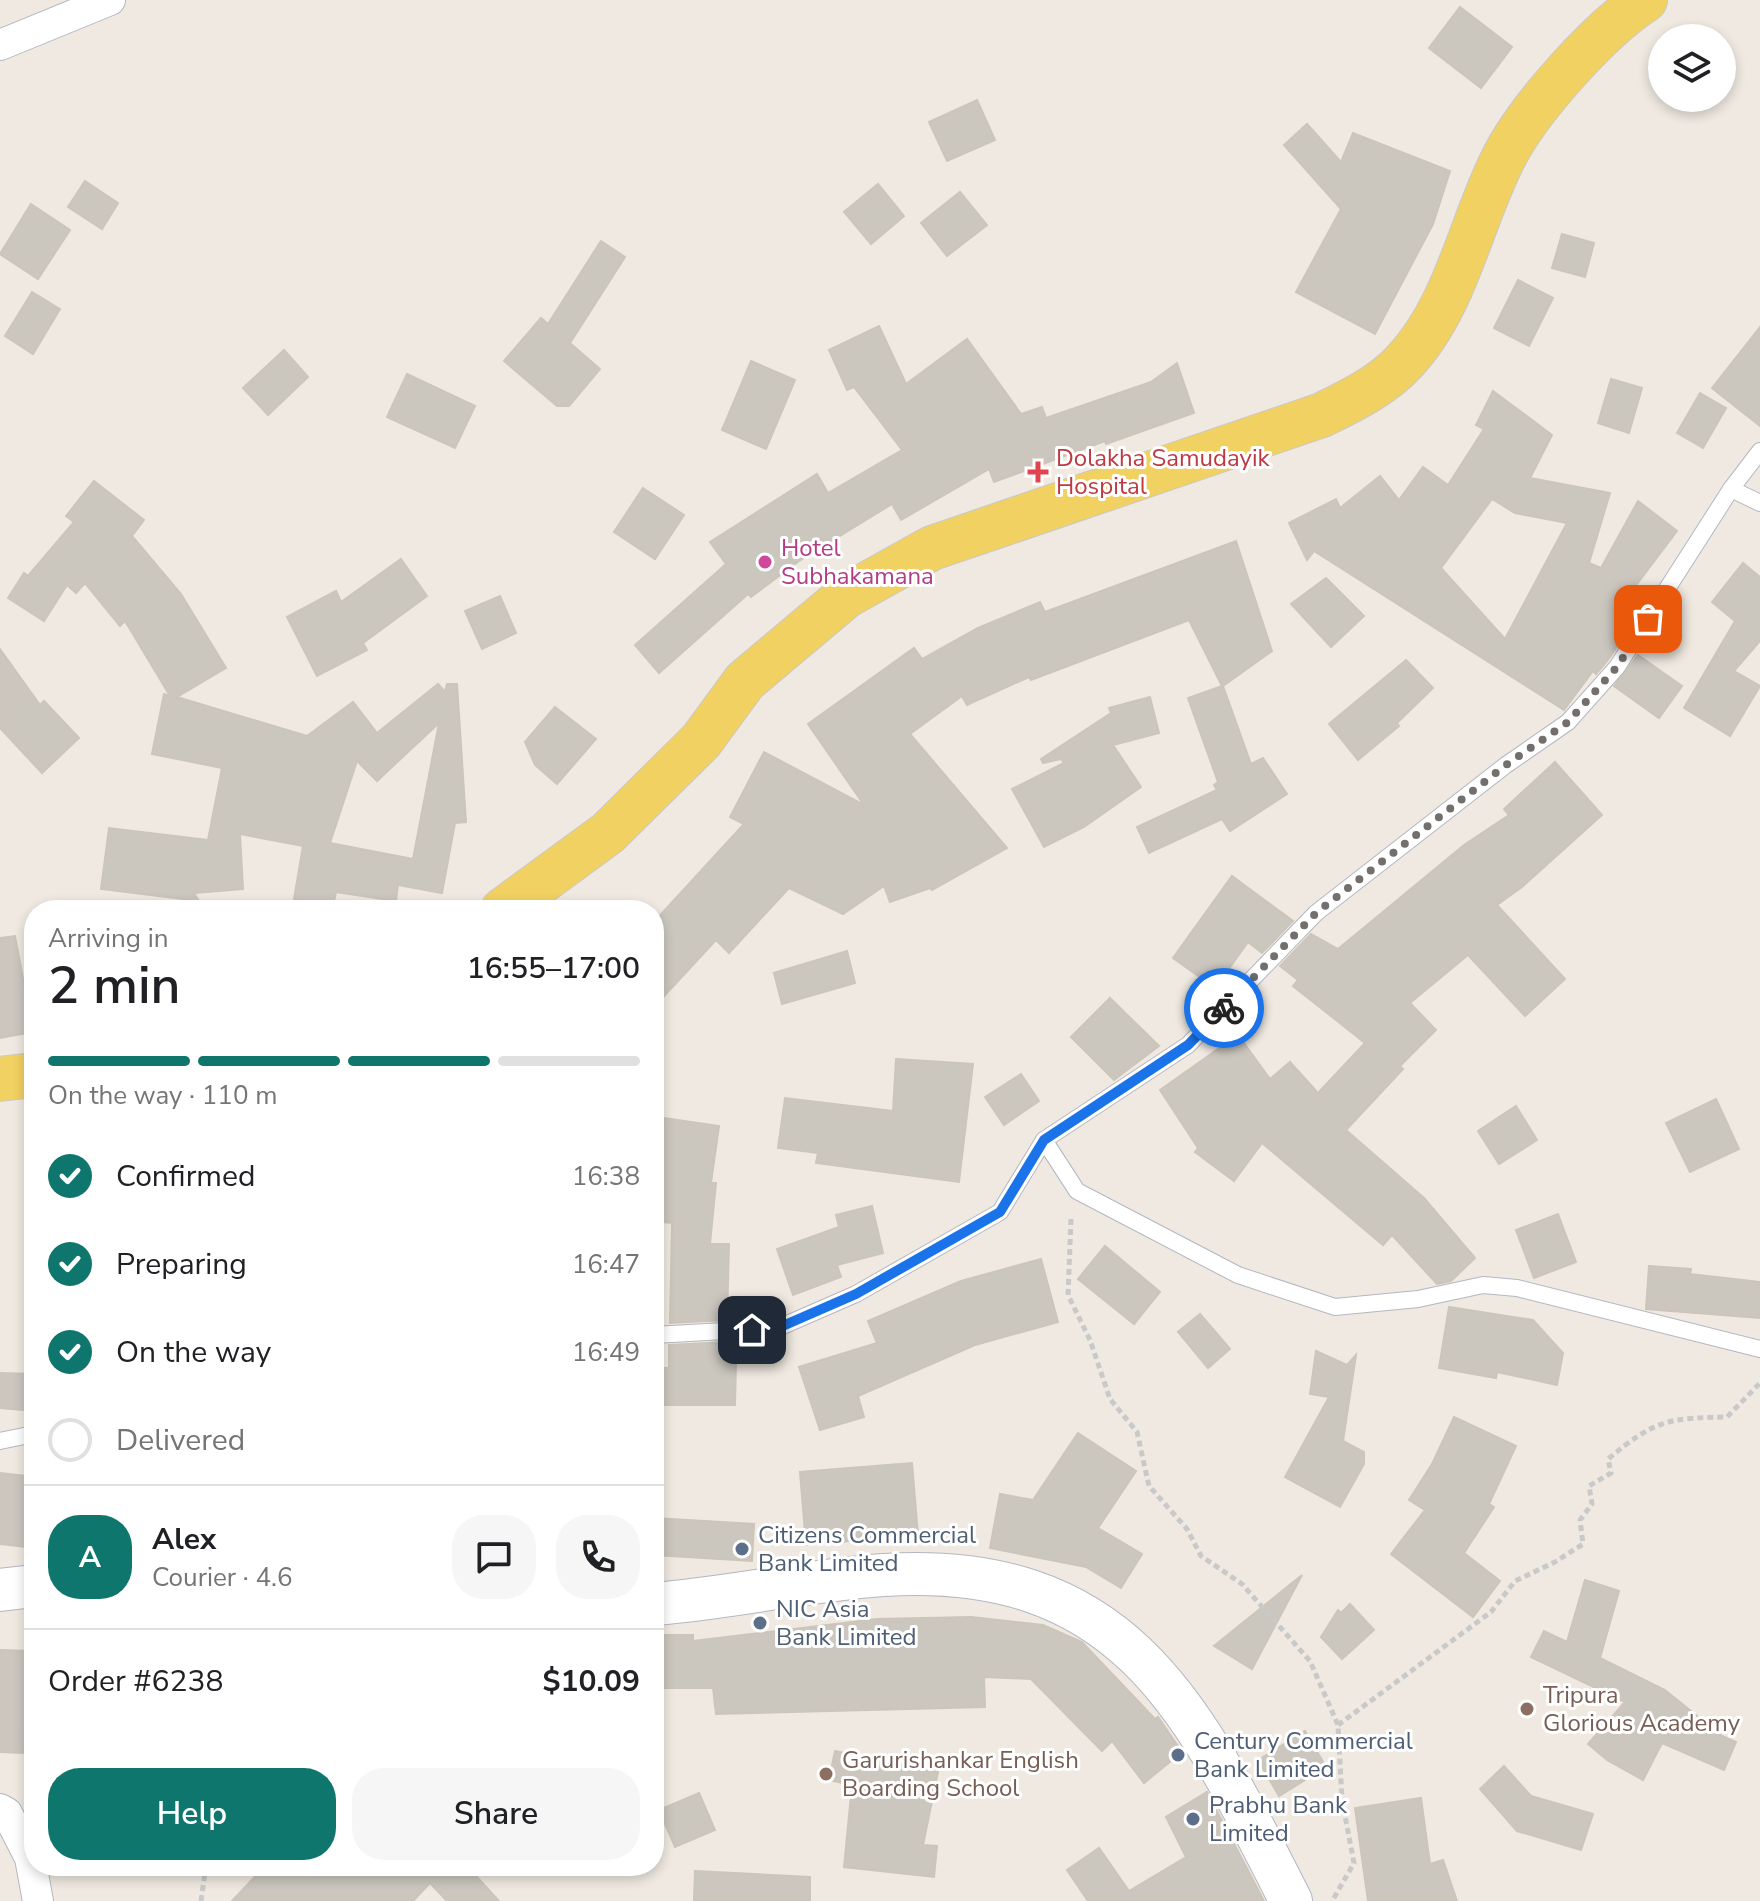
<!DOCTYPE html>
<html lang="en">
<head>
<meta charset="utf-8">
<style>
	:root { --surface:#fff; --page:#f6f6f6; --text:#202124; --muted:#757577; --line:#e0e0e0; --accent:#0f766e }
	body { margin:0; font-family:"Nunito Sans",sans-serif; background:var(--page); color:var(--text); height:100vh; display:flex; flex-direction:column; font-size:30px; white-space:nowrap }
	* { box-sizing:border-box; margin:0 }
	p { font-size:26px; color:var(--muted) }
	.icon { flex:none; width:44px; height:44px; fill:none; stroke:currentColor; stroke-width:2; stroke-linecap:round; stroke-linejoin:round }
	.map { position:relative; flex:1; overflow:hidden }
	.side { position:absolute; left:24px; top:900px; width:640px; height:976px; display:flex; flex-direction:column; background:var(--surface); border-radius:32px; box-shadow:0 4px 12px #0003 }
	.side>* { flex:none }
	.fabs { position:absolute; left:1648px; top:24px; display:grid; gap:16px }
	.fabs a { display:grid; place-items:center; width:88px; height:88px; border-radius:50%; background:var(--surface); box-shadow:0 4px 12px #0003; font-size:40px }
	.pin { position:absolute; display:grid; place-items:center; width:68px; height:68px; color:#fff; margin:-34px; border-radius:16px; box-shadow:0 4px 12px #0006 }
	.courier { position:absolute; display:grid; place-items:center; width:80px; height:80px; margin:-40px; border:6px solid #1a73e8; border-radius:50%; background:#fff; color:#222; box-shadow:0 2px 10px #0007 }
	.head em { font-style:normal; font-weight:600 }
	.head div { display:flex; flex-direction:column-reverse }
	.head { display:flex; align-items:center; justify-content:space-between; height:136px; padding:0 24px }
	h1 { font-size:52px; font-weight:600; line-height:60px }
	.bar { display:grid; grid-template-columns:repeat(4,1fr); gap:12px 8px; align-content:center; height:96px; padding:0 24px }
	.bar i { height:10px; border-radius:6px; background:var(--line) }
	.bar .active { background:var(--accent) }
	.bar p { grid-column:span 4 }
	.line { display:flex; align-items:center; gap:20px; padding:0 24px; border-top:2px solid var(--line) }
	.line div { flex:1 }
	.round { display:grid; place-items:center; flex:none; width:84px; height:84px; border-radius:32px; background:var(--page) }
	ol { padding:0 24px; list-style:none }
	li { display:flex; align-items:center; gap:24px; height:88px }
	li p { margin-inline-start:auto }
	li .icon { padding:8px; border-radius:50%; background:var(--accent); color:#fff; stroke-width:4 }
	li:last-child { color:var(--muted) }
	li i { width:44px; height:44px; border:4px solid var(--line); border-radius:50% }
	.button { display:flex; gap:16px; margin-top:auto; padding:16px 24px }
	.button a { flex:1; height:92px; border-radius:32px; background:var(--accent); color:#fff; font-size:32px; font-weight:600; line-height:92px; text-align:center }
	.button a+a { background:var(--page); color:var(--text) }
	.map>svg:first-child { display:block }
	.building { fill:#cbc7bf; stroke:#cbc5ba; stroke-width:2; fill-rule:evenodd }
	.lines { fill:none; stroke-linecap:round; stroke-linejoin:round }
	.service-casing { stroke:#b4b7c1; stroke-width:18 }
	.minor-casing { stroke:#b4b7c1; stroke-width:32 }
	.secondary-casing { stroke:#b4b7c1; stroke-width:44 }
	.primary-casing { stroke:#c9c9c9; stroke-width:46 }
	.path { stroke:#c9c9c9; stroke-width:5; stroke-dasharray:6 4; stroke-linecap:butt }
	.service { stroke:#fff; stroke-width:16 }
	.minor { stroke:#fff; stroke-width:30 }
	.secondary { stroke:#fff; stroke-width:42 }
	.primary { stroke:#f2d163; stroke-width:44 }
	.done { stroke:#726f6d; stroke-width:8; stroke-dasharray:0 14.4 }
	.route { stroke:#1a73e8; stroke-width:10 }
	.health-dot { fill:#e0444e; stroke:#fff; stroke-width:3 }
	.hotel-dot { fill:#d1479c; stroke:#fff; stroke-width:3 }
	.service-dot { fill:#5c6f8a; stroke:#fff; stroke-width:3 }
	.education-dot { fill:#8d6e63; stroke:#fff; stroke-width:3 }
	.labels { text-anchor:middle; dominant-baseline:central; stroke-width:6; stroke-linejoin:round; paint-order:stroke }
	.health-label { font-size:24px; fill:#be3a42; stroke:#fff; text-anchor:start }
	.hotel-label { font-size:24px; fill:#b23c85; stroke:#fff; text-anchor:start }
	.service-label { font-size:24px; fill:#4e5e75; stroke:#fff; text-anchor:start }
	.education-label { font-size:24px; fill:#785e54; stroke:#fff; text-anchor:start }
</style>
</head>
<body>
<div class="map">
<svg width="1760" height="1901" viewBox="0 0 1760 1901">
	<rect width="100%" height="100%" fill="#efe9e1"/>
	<g class="building">
		<path d="M 1460,7 L 1512,47 L 1481,88 L 1429,48 Z"/>
		<path d="M 977,100 L 995,140 L 947,161 L 929,122 Z"/>
		<path d="M 1307,124 L 1341,162 L 1353,133 L 1450,171 L 1433,224 L 1375,334 L 1296,292 L 1341,209 L 1284,145 Z"/>
		<path d="M 85,181 L 118,203 L 102,229 L 68,207 Z"/>
		<path d="M 878,184 L 904,216 L 871,244 L 844,212 Z"/>
		<path d="M 960,192 L 987,225 L 947,256 L 921,223 Z"/>
		<path d="M 31,204 L 70,230 L 38,279 L 0,254 Z"/>
		<path d="M 1562,234 L 1594,243 L 1585,277 L 1552,268 Z"/>
		<path d="M 601,241 L 625,257 L 570,343 L 600,369 L 569,406 L 557,406 L 504,361 L 541,318 L 548,324 Z"/>
		<path d="M 1518,280 L 1553,298 L 1529,346 L 1494,328 Z"/>
		<path d="M 32,292 L 60,309 L 33,354 L 5,336 Z"/>
		<path d="M 879,326 L 906,384 L 967,339 L 1021,414 L 1042,407 L 1046,418 L 1151,382 L 1177,363 L 1194,413 L 1106,444 L 1105,441 L 994,482 L 989,469 L 901,520 L 892,504 L 799,561 L 751,597 L 748,594 L 659,673 L 635,645 L 726,564 L 710,542 L 817,474 L 828,493 L 902,450 L 854,387 L 847,390 L 829,350 Z"/>
		<path d="M 1760,327 L 1760,426 L 1712,388 Z"/>
		<path d="M 284,350 L 308,377 L 268,415 L 243,388 Z"/>
		<path d="M 751,361 L 795,380 L 766,449 L 722,430 Z"/>
		<path d="M 407,374 L 475,406 L 455,448 L 387,417 Z"/>
		<path d="M 1611,379 L 1642,388 L 1629,433 L 1598,423 Z"/>
		<path d="M 1493,391 L 1552,435 L 1530,478 L 1610,493 L 1589,563 L 1601,568 L 1638,501 L 1677,531 L 1625,600 L 1639,608 L 1626,633 L 1608,660 L 1596,674 L 1593,671 L 1564,710 L 1314,551 L 1307,560 L 1289,523 L 1336,499 L 1340,508 L 1380,476 L 1399,500 L 1423,467 L 1448,485 L 1484,429 L 1476,425 ZM 1492,499 L 1515,513 L 1567,523 L 1505,639 L 1441,568 Z"/>
		<path d="M 1700,393 L 1726,408 L 1703,448 L 1677,433 Z"/>
		<path d="M 94,481 L 144,520 L 132,536 L 181,594 L 226,668 L 177,697 L 307,736 L 353,702 L 377,733 L 438,684 L 445,692 L 447,684 L 457,684 L 466,822 L 455,823 L 442,893 L 398,885 L 396,901 L 336,892 L 333,906 L 294,899 L 303,846 L 240,834 L 243,889 L 194,893 L 199,901 L 101,889 L 109,828 L 208,840 L 222,768 L 152,754 L 164,694 L 170,696 L 125,621 L 120,626 L 85,583 L 76,593 L 67,585 L 44,621 L 8,598 L 24,573 L 28,576 L 74,522 L 66,516 ZM 439,723 L 413,859 L 330,843 L 357,761 L 377,781 Z"/>
		<path d="M 643,488 L 684,515 L 655,559 L 614,532 Z"/>
		<path d="M 1236,541 L 1272,651 L 1223,686 L 1251,764 L 1263,758 L 1287,794 L 1230,831 L 1222,819 L 1149,853 L 1137,827 L 1217,790 L 1214,785 L 1218,782 L 1188,698 L 1222,686 L 1189,620 L 1031,680 L 1029,677 L 967,705 L 962,696 L 910,734 L 1007,848 L 932,890 L 930,888 L 890,902 L 884,886 L 843,914 L 789,888 L 729,953 L 716,940 L 654,1007 L 654,922 L 744,824 L 730,817 L 764,752 L 864,805 L 808,724 L 914,648 L 922,659 L 978,628 L 1040,602 L 1045,612 Z"/>
		<path d="M 401,559 L 427,596 L 363,643 L 367,650 L 317,676 L 287,617 L 336,591 L 341,602 Z"/>
		<path d="M 1743,563 L 1760,577 L 1760,641 L 1734,671 L 1760,686 L 1730,736 L 1684,708 L 1735,621 L 1712,602 Z"/>
		<path d="M 1326,578 L 1364,616 L 1331,647 L 1291,604 Z"/>
		<path d="M 500,596 L 516,633 L 482,649 L 465,611 Z"/>
		<path d="M 0,649 L 40,705 L 44,701 L 79,738 L 42,773 L 0,728 Z"/>
		<path d="M 1638,655 L 1682,686 L 1659,718 L 1614,686 Z"/>
		<path d="M 1406,660 L 1433,688 L 1397,723 L 1399,726 L 1358,760 L 1329,724 Z"/>
		<path d="M 1150,697 L 1159,733 L 1113,745 L 1141,787 L 1084,827 L 1044,847 L 1012,789 L 1064,763 L 1061,759 L 1043,763 L 1041,759 L 1111,713 L 1109,708 Z"/>
		<path d="M 555,707 L 596,739 L 557,784 L 535,765 L 525,742 Z"/>
		<path d="M 1555,762 L 1602,815 L 1522,887 L 1497,905 L 1565,979 L 1525,1016 L 1468,955 L 1410,1003 L 1436,1030 L 1400,1066 L 1403,1069 L 1346,1130 L 1424,1198 L 1475,1258 L 1451,1281 L 1437,1284 L 1392,1235 L 1383,1245 L 1262,1143 L 1234,1181 L 1195,1152 L 1198,1148 L 1160,1090 L 1238,1035 L 1270,1079 L 1290,1062 L 1318,1093 L 1365,1043 L 1293,986 L 1298,980 L 1280,966 L 1311,934 L 1338,949 L 1464,845 L 1509,815 L 1504,809 Z"/>
		<path d="M 1232,876 L 1293,921 L 1262,953 L 1248,942 L 1215,988 L 1173,958 Z"/>
		<path d="M 15,936 L 33,1032 L 0,1038 L 0,938 Z"/>
		<path d="M 847,951 L 855,983 L 782,1004 L 774,973 Z"/>
		<path d="M 1110,998 L 1159,1046 L 1114,1080 L 1071,1037 Z"/>
		<path d="M 896,1059 L 973,1064 L 959,1182 L 816,1163 L 818,1153 L 778,1148 L 785,1098 L 893,1111 Z"/>
		<path d="M 1021,1074 L 1039,1101 L 1004,1125 L 985,1097 Z"/>
		<path d="M 1716,1099 L 1739,1149 L 1690,1172 L 1666,1123 Z"/>
		<path d="M 1516,1106 L 1537,1140 L 1499,1164 L 1478,1131 Z"/>
		<path d="M 664,1118 L 719,1126 L 711,1183 L 716,1183 L 710,1244 L 729,1244 L 727,1320 L 670,1323 L 672,1223 L 654,1221 Z"/>
		<path d="M 872,1206 L 883,1253 L 837,1265 L 841,1277 L 793,1295 L 777,1249 L 839,1227 L 836,1215 Z"/>
		<path d="M 1558,1214 L 1576,1262 L 1534,1278 L 1516,1230 Z"/>
		<path d="M 1105,1246 L 1160,1292 L 1134,1324 L 1078,1279 Z"/>
		<path d="M 1041,1259 L 1058,1322 L 975,1345 L 858,1396 L 864,1417 L 820,1430 L 799,1367 L 877,1343 L 868,1321 L 961,1281 Z"/>
		<path d="M 1649,1266 L 1691,1269 L 1690,1274 L 1760,1282 L 1760,1318 L 1646,1309 Z"/>
		<path d="M 1449,1307 L 1533,1320 L 1563,1353 L 1557,1385 L 1497,1372 L 1496,1378 L 1439,1368 Z"/>
		<path d="M 1200,1314 L 1230,1349 L 1208,1368 L 1178,1332 Z"/>
		<path d="M 727,1342 L 726,1361 L 736,1361 L 735,1405 L 654,1405 L 654,1368 L 669,1368 L 669,1345 Z"/>
		<path d="M 1316,1351 L 1347,1365 L 1356,1355 L 1343,1441 L 1364,1452 L 1364,1464 L 1340,1507 L 1285,1477 L 1329,1397 L 1310,1394 Z"/>
		<path d="M 0,1373 L 34,1374 L 34,1411 L 0,1408 Z"/>
		<path d="M 1454,1417 L 1516,1446 L 1489,1504 L 1494,1507 L 1464,1553 L 1500,1581 L 1473,1617 L 1391,1554 L 1425,1510 L 1409,1500 L 1432,1464 Z"/>
		<path d="M 1078,1433 L 1136,1471 L 1098,1528 L 1142,1554 L 1121,1588 L 1086,1567 L 990,1548 L 1000,1494 L 1033,1500 Z"/>
		<path d="M 912,1463 L 918,1535 L 806,1545 L 800,1472 Z"/>
		<path d="M 0,1473 L 34,1477 L 34,1548 L 0,1544 Z"/>
		<path d="M 654,1518 L 754,1524 L 752,1561 L 654,1555 Z"/>
		<path d="M 1302,1575 L 1252,1669 L 1214,1646 Z"/>
		<path d="M 1585,1580 L 1619,1591 L 1600,1658 L 1665,1690 L 1722,1736 L 1736,1742 L 1724,1770 L 1662,1743 L 1643,1780 L 1607,1760 L 1588,1744 L 1625,1702 L 1531,1657 L 1544,1631 L 1567,1642 Z"/>
		<path d="M 1350,1604 L 1374,1630 L 1342,1659 L 1321,1637 L 1338,1610 L 1341,1613 Z"/>
		<path d="M 971,1617 L 1043,1625 L 1082,1642 L 1155,1719 L 1158,1717 L 1182,1752 L 1144,1783 L 1112,1741 L 1102,1751 L 1031,1679 L 984,1677 L 985,1707 L 716,1714 L 713,1688 L 654,1688 L 654,1635 L 693,1635 L 693,1641 L 877,1619 Z"/>
		<path d="M 0,1650 L 30,1651 L 23,1753 L 0,1752 Z"/>
		<path d="M 1305,1731 L 1326,1767 L 1279,1796 L 1258,1760 Z"/>
		<path d="M 835,1751 L 938,1772 L 923,1845 L 937,1846 L 934,1877 L 844,1867 L 852,1785 L 829,1780 Z"/>
		<path d="M 1504,1766 L 1531,1796 L 1593,1814 L 1581,1850 L 1517,1831 L 1480,1789 Z"/>
		<path d="M 1207,1792 L 1264,1901 L 1088,1901 L 1067,1870 L 1099,1848 L 1129,1891 L 1186,1857 L 1166,1817 Z"/>
		<path d="M 699,1793 L 715,1830 L 675,1847 L 659,1810 Z"/>
		<path d="M 1421,1798 L 1430,1864 L 1443,1860 L 1457,1901 L 1368,1901 L 1355,1808 Z"/>
		<path d="M 265,1866 L 467,1866 L 499,1901 L 447,1901 L 430,1883 L 413,1901 L 232,1901 Z"/>
		<path d="M 695,1871 L 810,1877 L 810,1901 L 694,1901 Z"/>
	</g>
	<g class="lines">
		<defs>
			<g id="service">
				<path d="M 1731,489 L 1760,503"/>
				<path d="M 1044,1140 L 1077,1191 L 1238,1275 L 1335,1307 L 1418,1299 L 1483,1285 L 1517,1288 L 1760,1349"/>
				<path d="M 654,1335 L 778,1328 L 856,1294 L 1000,1212 L 1044,1140 L 1188,1045 L 1316,913 L 1506,765 L 1568,722 L 1617,667 L 1731,489 L 1760,451"/>
				<path d="M 0,1441 L 34,1434"/>
			</g>
			<g id="minor">
				<path d="M 0,45 L 110,0"/>
				<path d="M 0,1809 L 7,1813 L 30,1858 L 38,1901"/>
			</g>
			<g id="secondary">
				<path d="M 0,1590 L 34,1586"/>
				<path d="M 654,1604 C 731,1598 807,1580 884,1575 C 1128,1560 1195,1713 1291,1901"/>
			</g>
			<g id="primary">
				<path d="M 503,910 L 608,833 L 701,741 L 745,681 L 846,596 L 932,548 L 1322,415 C 1350,401 1382,386 1404,362 C 1456,307 1470,224 1503,159 C 1528,109 1599,30 1645,0"/>
				<path d="M 0,1079 L 34,1075"/>
			</g>
		</defs>
		<use href="#service" class="service-casing"/>
		<use href="#minor" class="minor-casing"/>
		<use href="#secondary" class="secondary-casing"/>
		<use href="#primary" class="primary-casing"/>
		<g class="path">
			<path d="M 1071,1219 L 1068,1295 L 1090,1340 L 1110,1399 L 1137,1432 L 1149,1486 L 1187,1529 L 1201,1556 L 1242,1584 L 1310,1661 L 1338,1725 L 1342,1800 L 1354,1863 L 1332,1901"/>
			<path d="M 1338,1725 L 1491,1612 L 1515,1581 L 1555,1562 L 1583,1544 L 1580,1520 L 1592,1504 L 1589,1486 L 1611,1473 L 1608,1459 C 1655,1420 1667,1418 1727,1417 L 1760,1383"/>
			<path d="M 201,1901 L 206,1866"/>
		</g>
		<use href="#service" class="service"/>
		<use href="#minor" class="minor"/>
		<use href="#secondary" class="secondary"/>
		<use href="#primary" class="primary"/>
	</g>
	<g class="lines">
		<path class="done" d="M 1224,1008 L 1316,913 L 1506,765 L 1568,722 L 1617,667 L 1648,619"/>
		<path class="route" d="M 752,1330 L 778,1328 L 856,1294 L 1000,1212 L 1044,1140 L 1188,1045 L 1224,1008"/>
	</g>
	<path class="health-dot" d="M1034 460h8v8h8v8h-8v8h-8v-8h-8v-8h8z"/>
	<circle class="hotel-dot" cx="765" cy="562" r="8"/>
	<g class="service-dot">
		<circle cx="742" cy="1549" r="8"/>
		<circle cx="760" cy="1623" r="8"/>
		<circle cx="1178" cy="1755" r="8"/>
		<circle cx="1193" cy="1819" r="8"/>
	</g>
	<g class="education-dot">
		<circle cx="1527" cy="1709" r="8"/>
		<circle cx="826" cy="1774" r="8"/>
	</g>
	<g class="labels">
		<g class="health-label">
			<text x="1056" y="458">Dolakha Samudayik<tspan x="1056" dy="28">Hospital</tspan></text>
		</g>
		<g class="hotel-label">
			<text x="781" y="548">Hotel<tspan x="781" dy="28">Subhakamana</tspan></text>
		</g>
		<g class="service-label">
			<text x="758" y="1535">Citizens Commercial<tspan x="758" dy="28">Bank Limited</tspan></text>
			<text x="776" y="1609">NIC Asia<tspan x="776" dy="28">Bank Limited</tspan></text>
			<text x="1194" y="1741">Century Commercial<tspan x="1194" dy="28">Bank Limited</tspan></text>
			<text x="1209" y="1805">Prabhu Bank<tspan x="1209" dy="28">Limited</tspan></text>
		</g>
		<g class="education-label">
			<text x="1543" y="1695">Tripura<tspan x="1543" dy="28">Glorious Academy</tspan></text>
			<text x="842" y="1760">Garurishankar English<tspan x="842" dy="28">Boarding School</tspan></text>
		</g>
	</g>
</svg>
<div class="fabs">
<a><svg class="icon" aria-label="layers" viewBox="0 0 24 24"><path d="M12 4l9 5-9 5-9-5zM3 14l9 5 9-5"/></svg></a>
</div>
<div class="pin" style="left:1648px;top:619px;background:#ea580c"><svg class="icon" aria-label="bag" viewBox="0 0 24 24"><path d="M5 8h14l-1 12H6zM9 8a3 3 0 0 1 6 0"/></svg></div>
<div class="pin" style="left:752px;top:1330px;background:#1f2937"><svg class="icon" aria-label="home" viewBox="0 0 24 24"><path d="M3 11l9-7 9 7M6 9v11h12V9"/></svg></div>
<div class="courier" style="left:1224px;top:1008px"><svg class="icon" aria-label="bike" viewBox="0 0 24 24"><circle cx="6" cy="16" r="4"/><circle cx="18" cy="16" r="4"/><path d="M6 16l4-8h5l3 8M10 8l3 8H6M13 5h3"/></svg></div>
<section class="side">
<div class="head"><div><h1>2 min</h1><p>Arriving in</p></div><em>16:55–17:00</em></div>
<div class="bar"><i class="active"></i><i class="active"></i><i class="active"></i><i></i><p>On the way · 110 m</p></div>
<ol>
<li><svg class="icon" aria-label="check" viewBox="0 0 24 24"><path d="M5 12l5 5 9-10"/></svg>Confirmed<p>16:38</p></li>
<li><svg class="icon" aria-label="check" viewBox="0 0 24 24"><path d="M5 12l5 5 9-10"/></svg>Preparing<p>16:47</p></li>
<li><svg class="icon" aria-label="check" viewBox="0 0 24 24"><path d="M5 12l5 5 9-10"/></svg>On the way<p>16:49</p></li>
<li><i></i>Delivered</li>
</ol>
<div class="line" style="height:144px"><b class="round" style="background:var(--accent);color:#fff">A</b><div><b>Alex</b><p>Courier · 4.6</p></div><a class="round"><svg class="icon" aria-label="chat" viewBox="0 0 24 24"><path d="M4 5h16v11H9l-5 4z"/></svg></a><a class="round"><svg class="icon" aria-label="phone" viewBox="0 0 24 24"><path d="M5 4h4l2 5-3 2q2 4 5 5l2-3 5 2v4C11 20 4 13 5 4z"/></svg></a></div>
<div class="line" style="height:104px"><div>Order #6238</div><b>$10.09</b></div>
<div class="button"><a>Help</a><a>Share</a></div>
</section>
</div>
</body>
</html>
